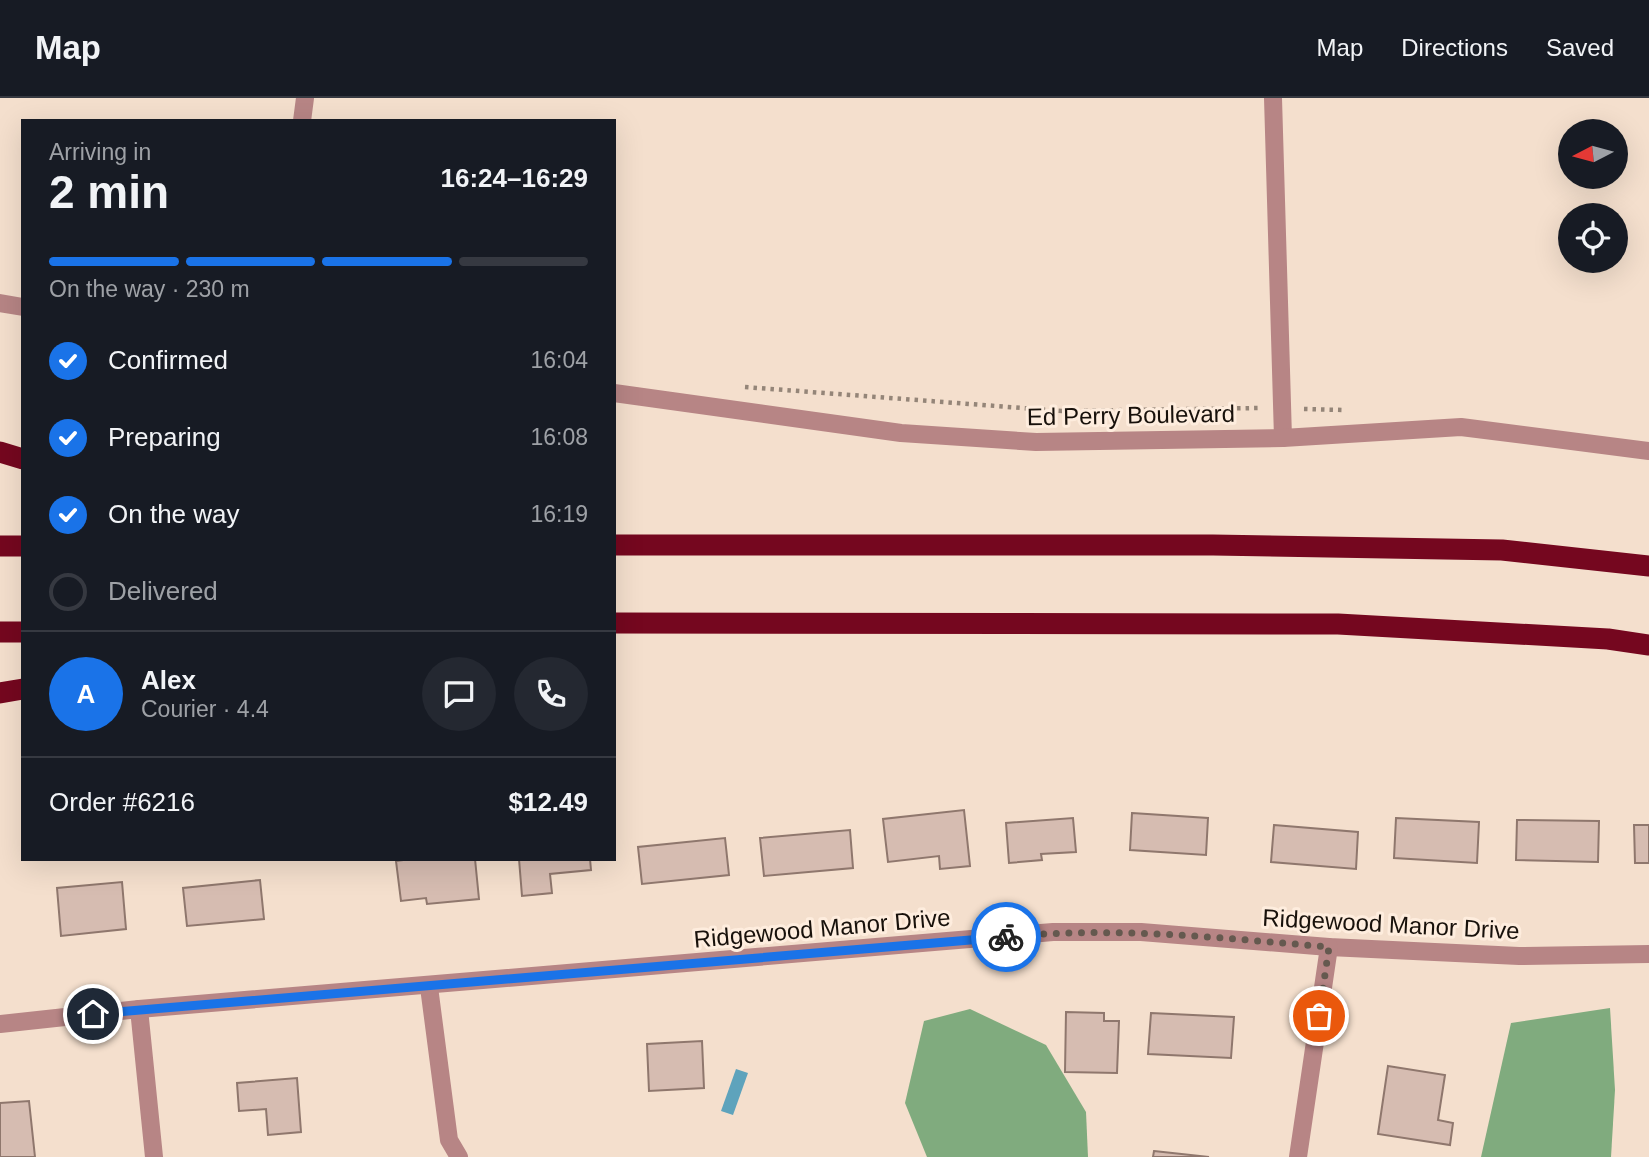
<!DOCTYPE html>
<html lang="en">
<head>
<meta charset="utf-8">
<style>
	:root { --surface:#171b24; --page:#242831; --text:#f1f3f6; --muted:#9ea1a6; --line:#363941; --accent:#1a73e8 }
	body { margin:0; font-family:Arial,sans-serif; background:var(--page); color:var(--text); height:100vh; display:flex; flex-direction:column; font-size:26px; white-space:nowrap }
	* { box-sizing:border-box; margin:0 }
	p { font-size:23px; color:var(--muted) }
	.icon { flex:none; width:38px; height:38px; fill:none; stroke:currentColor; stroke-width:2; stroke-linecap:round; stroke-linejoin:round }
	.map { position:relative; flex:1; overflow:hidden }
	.details { position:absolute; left:21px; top:21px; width:595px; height:742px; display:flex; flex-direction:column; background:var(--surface); border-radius:0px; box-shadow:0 7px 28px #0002 }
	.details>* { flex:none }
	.needle { width:46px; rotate:264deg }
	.tools { position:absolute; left:1558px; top:21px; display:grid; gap:14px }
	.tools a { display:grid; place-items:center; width:70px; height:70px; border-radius:50%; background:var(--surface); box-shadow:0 7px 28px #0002; font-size:35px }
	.pin { position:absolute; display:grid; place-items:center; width:60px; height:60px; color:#fff; margin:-30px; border:4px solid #fff; border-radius:50%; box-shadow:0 2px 7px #0007 }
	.courier { position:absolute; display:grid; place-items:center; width:70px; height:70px; margin:-35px; border:5px solid #1a73e8; border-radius:50%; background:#fff; color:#222; box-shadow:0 2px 9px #0007 }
	.head em { font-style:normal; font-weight:700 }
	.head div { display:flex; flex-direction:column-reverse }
	.head { display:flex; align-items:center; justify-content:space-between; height:119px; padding:0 28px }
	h1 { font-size:46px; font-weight:700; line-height:52px }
	.bar { display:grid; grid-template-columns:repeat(4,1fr); gap:10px 7px; align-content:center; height:84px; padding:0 28px }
	.bar i { height:9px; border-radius:5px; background:var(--line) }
	.bar .selected { background:var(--accent) }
	.bar p { grid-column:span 4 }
	.line { display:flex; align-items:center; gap:18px; padding:0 28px; border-top:2px solid var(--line) }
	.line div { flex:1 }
	.round { display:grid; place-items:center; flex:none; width:74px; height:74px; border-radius:37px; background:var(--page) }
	ol { padding:0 28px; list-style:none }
	li { display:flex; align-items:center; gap:21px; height:77px }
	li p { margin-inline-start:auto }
	li .icon { padding:7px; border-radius:50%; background:var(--accent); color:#fff; stroke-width:4 }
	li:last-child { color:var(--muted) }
	li i { width:38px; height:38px; border:4px solid var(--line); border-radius:50% }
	header { display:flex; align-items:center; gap:42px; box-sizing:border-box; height:98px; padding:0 35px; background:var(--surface); border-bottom:2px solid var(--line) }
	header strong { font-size:33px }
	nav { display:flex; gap:38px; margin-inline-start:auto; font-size:24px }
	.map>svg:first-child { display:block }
	.forest { fill:#80ab7e }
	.water { fill:#5ea3bc }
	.building { fill:#d6bcb1; stroke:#8f776d; stroke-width:2 }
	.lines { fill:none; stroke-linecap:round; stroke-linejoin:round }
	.path { stroke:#948578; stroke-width:4.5; stroke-dasharray:3.5 5; stroke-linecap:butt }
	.minor { stroke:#b78585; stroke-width:18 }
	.motorway { stroke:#75071f; stroke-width:21 }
	.done { stroke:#65594f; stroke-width:7; stroke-dasharray:0 12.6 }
	.route { stroke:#1a73e8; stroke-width:9 }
	.labels { text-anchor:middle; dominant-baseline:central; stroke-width:6; stroke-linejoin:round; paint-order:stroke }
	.street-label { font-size:24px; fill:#18110b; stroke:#feedde }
</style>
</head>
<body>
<header>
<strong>Map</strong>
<nav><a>Map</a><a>Directions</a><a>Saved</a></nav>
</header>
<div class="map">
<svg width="1649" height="1059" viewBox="0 0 1649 1059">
	<rect width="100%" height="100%" fill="#f4dfcd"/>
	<g class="forest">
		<path d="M 1610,910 L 1615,992 L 1611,1059 L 1481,1059 L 1511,925 Z"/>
		<path d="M 970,911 L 1046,947 L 1086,1014 L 1088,1059 L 927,1059 L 905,1005 L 924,923 Z"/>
	</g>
	<path class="water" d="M 736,971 L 748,975 L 733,1017 L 721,1013 Z"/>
	<g class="building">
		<path d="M 964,712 L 970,768 L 940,771 L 939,758 L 888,764 L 883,721 Z"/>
		<path d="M 1132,715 L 1208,720 L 1206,757 L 1130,752 Z"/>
		<path d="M 1073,720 L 1076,754 L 1041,756 L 1042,762 L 1009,765 L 1006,725 Z"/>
		<path d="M 1396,720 L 1479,724 L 1477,765 L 1394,760 Z"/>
		<path d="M 1517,722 L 1599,723 L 1598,764 L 1516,762 Z"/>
		<path d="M 1274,727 L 1358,734 L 1356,771 L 1271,764 Z"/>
		<path d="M 1634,727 L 1649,727 L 1649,765 L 1635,765 Z"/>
		<path d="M 850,732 L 853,770 L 764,778 L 760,740 Z"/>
		<path d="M 725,740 L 729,777 L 642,786 L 638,749 Z"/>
		<path d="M 411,761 L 475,761 L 479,801 L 427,806 L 426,800 L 401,803 L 396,763 Z"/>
		<path d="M 519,761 L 590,761 L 591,772 L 550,776 L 552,795 L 522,798 Z"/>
		<path d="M 260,782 L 264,821 L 187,828 L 183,790 Z"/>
		<path d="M 122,784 L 126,831 L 61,838 L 57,790 Z"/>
		<path d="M 1066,914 L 1104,915 L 1104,923 L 1119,923 L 1117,975 L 1065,974 Z"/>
		<path d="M 1151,915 L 1234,919 L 1231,960 L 1148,956 Z"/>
		<path d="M 702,943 L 704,990 L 649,993 L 647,946 Z"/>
		<path d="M 1388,968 L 1445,977 L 1438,1022 L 1453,1025 L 1450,1047 L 1378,1036 Z"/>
		<path d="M 297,980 L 301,1034 L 268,1037 L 266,1011 L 239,1013 L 237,985 Z"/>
		<path d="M 29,1003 L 35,1059 L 0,1059 L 0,1005 Z"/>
		<path d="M 1154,1053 L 1209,1059 L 1153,1059 Z"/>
	</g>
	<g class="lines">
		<g class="path">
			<path d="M 745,289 L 1062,313 L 1260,310"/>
			<path d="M 1304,311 L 1344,312"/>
		</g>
		<g class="minor">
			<path d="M 1273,0 L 1283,340"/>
			<path d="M 302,23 L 305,0"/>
			<path d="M 0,205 L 23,209"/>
			<path d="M 614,295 L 901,335 L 1036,344 L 1283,340 L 1461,329 L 1649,353"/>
			<path d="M 429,889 L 449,1042 L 459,1059"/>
			<path d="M 139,911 L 154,1059"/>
			<path d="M 0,926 L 139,911 L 1053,834 L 1141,834 L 1329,849 L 1519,858 L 1649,856"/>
			<path d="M 1298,1059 L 1329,849"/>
		</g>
		<g class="motorway">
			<path d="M 0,354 L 23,361"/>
			<path d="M 614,447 L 1213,447 L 1502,452 L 1649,468"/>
			<path d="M 0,448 L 23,448"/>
			<path d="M 614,525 L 1338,526 L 1608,541 L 1649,547"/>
			<path d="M 0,534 L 23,534"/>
			<path d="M 0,595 L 23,591"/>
		</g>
	</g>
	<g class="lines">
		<path class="done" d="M 1006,839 C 1114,828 1221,840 1329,849 L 1319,918"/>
		<path class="route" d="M 93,916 L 1006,839"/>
	</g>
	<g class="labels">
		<g class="street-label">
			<text transform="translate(1131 317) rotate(-1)">Ed Perry Boulevard</text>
			<text transform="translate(1391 826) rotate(3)">Ridgewood Manor Drive</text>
			<text transform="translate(822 830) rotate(-5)">Ridgewood Manor Drive</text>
		</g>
	</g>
</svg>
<div class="tools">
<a><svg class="needle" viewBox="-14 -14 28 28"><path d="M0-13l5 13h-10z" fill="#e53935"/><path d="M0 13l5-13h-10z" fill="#9ea1a6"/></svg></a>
<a><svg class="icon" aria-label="locate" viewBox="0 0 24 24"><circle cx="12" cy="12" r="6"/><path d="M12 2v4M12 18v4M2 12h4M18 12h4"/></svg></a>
</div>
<div class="pin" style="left:1319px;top:918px;background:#ea580c"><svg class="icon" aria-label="bag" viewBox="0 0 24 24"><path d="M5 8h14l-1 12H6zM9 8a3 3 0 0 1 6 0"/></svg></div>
<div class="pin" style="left:93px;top:916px;background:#1f2937"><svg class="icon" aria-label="home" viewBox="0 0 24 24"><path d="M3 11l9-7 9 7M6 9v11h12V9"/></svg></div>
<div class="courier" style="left:1006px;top:839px"><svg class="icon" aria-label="bike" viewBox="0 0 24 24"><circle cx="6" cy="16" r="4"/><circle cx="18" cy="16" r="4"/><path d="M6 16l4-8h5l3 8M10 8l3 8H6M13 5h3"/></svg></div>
<section class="details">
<div class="head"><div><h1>2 min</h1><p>Arriving in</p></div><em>16:24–16:29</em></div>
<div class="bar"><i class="selected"></i><i class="selected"></i><i class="selected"></i><i></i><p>On the way · 230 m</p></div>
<ol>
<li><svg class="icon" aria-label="check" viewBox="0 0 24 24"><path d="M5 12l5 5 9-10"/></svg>Confirmed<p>16:04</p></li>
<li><svg class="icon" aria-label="check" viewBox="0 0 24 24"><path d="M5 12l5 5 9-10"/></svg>Preparing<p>16:08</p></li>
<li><svg class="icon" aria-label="check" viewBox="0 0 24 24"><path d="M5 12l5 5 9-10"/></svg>On the way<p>16:19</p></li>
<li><i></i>Delivered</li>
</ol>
<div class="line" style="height:126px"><b class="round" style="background:var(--accent);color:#fff">A</b><div><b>Alex</b><p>Courier · 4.4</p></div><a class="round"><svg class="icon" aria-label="chat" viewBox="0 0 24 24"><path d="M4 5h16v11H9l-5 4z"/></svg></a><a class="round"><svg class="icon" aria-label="phone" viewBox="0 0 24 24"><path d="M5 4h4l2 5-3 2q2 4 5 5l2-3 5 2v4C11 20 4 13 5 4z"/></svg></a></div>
<div class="line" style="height:91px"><div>Order #6216</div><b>$12.49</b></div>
</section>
</div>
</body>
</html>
